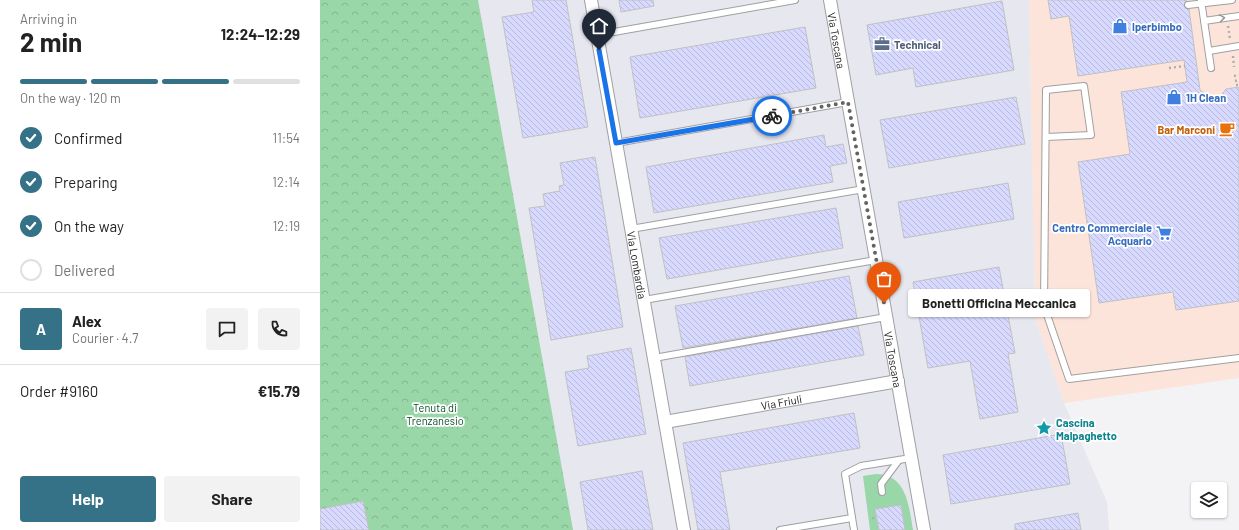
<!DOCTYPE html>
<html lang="en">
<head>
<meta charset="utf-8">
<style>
	:root { --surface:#fff; --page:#f2f2f2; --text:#222; --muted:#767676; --line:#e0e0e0; --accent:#357288 }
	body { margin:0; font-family:Barlow,sans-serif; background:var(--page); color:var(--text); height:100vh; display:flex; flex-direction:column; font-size:15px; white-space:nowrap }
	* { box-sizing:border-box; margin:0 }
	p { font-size:13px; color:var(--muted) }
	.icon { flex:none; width:22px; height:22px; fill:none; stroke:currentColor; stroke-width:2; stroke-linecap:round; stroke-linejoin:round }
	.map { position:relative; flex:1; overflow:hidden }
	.sheet { display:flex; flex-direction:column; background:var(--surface); width:320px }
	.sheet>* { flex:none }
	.fabs { position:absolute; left:871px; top:482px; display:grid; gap:8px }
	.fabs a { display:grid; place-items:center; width:36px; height:36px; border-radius:4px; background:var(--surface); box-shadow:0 1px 3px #0004; font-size:20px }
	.pin { position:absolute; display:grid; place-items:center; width:34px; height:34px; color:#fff; margin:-41px -17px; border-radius:50% 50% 50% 0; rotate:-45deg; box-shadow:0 0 4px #0007 }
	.pin .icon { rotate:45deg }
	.courier { position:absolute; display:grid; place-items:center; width:40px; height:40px; margin:-20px; border:3px solid #1a73e8; border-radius:50%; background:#fff; color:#222; box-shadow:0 1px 5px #0007 }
	.bubble { position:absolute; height:28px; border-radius:4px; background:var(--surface); box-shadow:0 1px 3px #0004; font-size:13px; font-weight:700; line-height:28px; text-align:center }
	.head em { font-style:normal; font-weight:700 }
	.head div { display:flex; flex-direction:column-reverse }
	.head { display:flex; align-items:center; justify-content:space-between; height:68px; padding:0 20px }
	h1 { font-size:26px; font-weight:700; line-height:30px }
	.bar { display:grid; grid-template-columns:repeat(4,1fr); gap:6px 4px; align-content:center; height:48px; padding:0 20px }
	.bar i { height:5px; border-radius:3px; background:var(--line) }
	.bar .active { background:var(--accent) }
	.bar p { grid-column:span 4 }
	.line { display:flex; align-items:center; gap:10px; padding:0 20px; border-top:1px solid var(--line) }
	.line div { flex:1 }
	.round { display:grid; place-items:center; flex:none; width:42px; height:42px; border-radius:4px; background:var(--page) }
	ol { padding:0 20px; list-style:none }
	li { display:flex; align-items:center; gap:12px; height:44px }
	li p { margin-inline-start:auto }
	li .icon { padding:4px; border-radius:50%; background:var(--accent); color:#fff; stroke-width:4 }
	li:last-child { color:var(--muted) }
	li i { width:22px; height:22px; border:2px solid var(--line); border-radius:50% }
	.cta { display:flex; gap:8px; margin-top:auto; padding:8px 20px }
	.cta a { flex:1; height:46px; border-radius:4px; background:var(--accent); color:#fff; font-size:16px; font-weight:700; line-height:46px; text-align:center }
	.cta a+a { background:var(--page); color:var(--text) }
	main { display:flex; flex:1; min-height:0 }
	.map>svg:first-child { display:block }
	.commercial { fill:#fce4da }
	.built { fill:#e6e7ef }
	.green { fill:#99d7a8 }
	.park { fill:url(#park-crowns) }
	.building { fill:url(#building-back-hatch); stroke:#c1c1c2 }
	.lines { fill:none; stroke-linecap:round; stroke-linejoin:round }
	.lane-casing { stroke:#a0a0a1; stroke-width:8 }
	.street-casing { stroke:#a0a0a1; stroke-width:14 }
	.path { stroke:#aeaeaf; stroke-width:2.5; stroke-dasharray:2 3; stroke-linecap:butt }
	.lane { stroke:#fff; stroke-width:6 }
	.street { stroke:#fff; stroke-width:12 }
	.oneway { stroke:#969696 }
	.done { stroke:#636363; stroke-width:4; stroke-dasharray:0 7.2 }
	.route { stroke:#1a73e8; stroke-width:5 }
	.labels { text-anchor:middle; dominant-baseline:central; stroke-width:3.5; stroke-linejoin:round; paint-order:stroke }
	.shop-label { font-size:11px; font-weight:bold; fill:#366cbe; stroke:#fff; text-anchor:start }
	.street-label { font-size:11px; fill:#151515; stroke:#fff }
	.service-label { font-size:11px; font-weight:bold; fill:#4e5e75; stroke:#fff; text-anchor:start }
	.food-label { font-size:11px; font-weight:bold; fill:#c56008; stroke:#fff; text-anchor:end }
	.park-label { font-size:11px; fill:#084e25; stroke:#fff }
	.culture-label { font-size:11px; font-weight:bold; fill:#0d838f; stroke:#fff; text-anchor:start }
</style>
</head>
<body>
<main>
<section class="sheet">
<div class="head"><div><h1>2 min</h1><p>Arriving in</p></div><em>12:24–12:29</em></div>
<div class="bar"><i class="active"></i><i class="active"></i><i class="active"></i><i></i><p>On the way · 120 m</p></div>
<ol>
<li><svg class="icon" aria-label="check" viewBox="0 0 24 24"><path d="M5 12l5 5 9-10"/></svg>Confirmed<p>11:54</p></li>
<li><svg class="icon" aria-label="check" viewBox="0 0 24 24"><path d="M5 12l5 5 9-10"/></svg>Preparing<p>12:14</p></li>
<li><svg class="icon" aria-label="check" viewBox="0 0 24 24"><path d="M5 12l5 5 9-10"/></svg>On the way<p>12:19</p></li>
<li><i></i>Delivered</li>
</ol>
<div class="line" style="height:72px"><b class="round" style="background:var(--accent);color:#fff">A</b><div><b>Alex</b><p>Courier · 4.7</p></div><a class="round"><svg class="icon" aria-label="chat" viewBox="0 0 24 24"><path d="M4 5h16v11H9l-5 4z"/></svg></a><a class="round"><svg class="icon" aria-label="phone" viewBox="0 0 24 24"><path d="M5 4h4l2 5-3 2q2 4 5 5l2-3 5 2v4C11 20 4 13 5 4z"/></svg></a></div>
<div class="line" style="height:52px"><div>Order #9160</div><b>€15.79</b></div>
<div class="cta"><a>Help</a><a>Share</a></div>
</section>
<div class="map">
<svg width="919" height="530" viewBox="0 0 919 530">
	<defs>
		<pattern id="park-crowns" width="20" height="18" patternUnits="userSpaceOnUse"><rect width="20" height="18" fill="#99d7a8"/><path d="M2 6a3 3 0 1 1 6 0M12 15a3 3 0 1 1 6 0" fill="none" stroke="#83b890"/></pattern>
		<pattern id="building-back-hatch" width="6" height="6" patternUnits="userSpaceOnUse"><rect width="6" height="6" fill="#d7d9fe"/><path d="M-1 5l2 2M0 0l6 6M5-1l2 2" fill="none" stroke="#b8b9d9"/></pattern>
	</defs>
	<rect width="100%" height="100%" fill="#f3f3f5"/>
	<path class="commercial" d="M 709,0 L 919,0 L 919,378 L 744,403 L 715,318 Z"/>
	<path class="built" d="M 157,0 L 709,0 L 715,318 L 744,403 L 787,502 L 789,530 L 251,530 Z"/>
	<path class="green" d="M 556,474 C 587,474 589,507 593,530 L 550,530 L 543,476 Z"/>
	<path class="park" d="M 0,0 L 158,0 L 253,530 L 0,530 Z"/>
	<g class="building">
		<path d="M 212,0 L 246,0 L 268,127 L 203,138 L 182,17 L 214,12 Z"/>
		<path d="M 299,0 L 333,0 L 334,6 L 301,12 Z"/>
		<path d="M 728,0 L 867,0 L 864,6 L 869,9 L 880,90 L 896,102 L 906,89 L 919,87 L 919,301 L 856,310 L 853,292 L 779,303 L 758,162 L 810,154 L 801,92 L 867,82 L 864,60 L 758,76 L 749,16 L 731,19 Z"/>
		<path d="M 682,1 L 694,70 L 596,87 L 593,68 L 556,75 L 547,25 Z"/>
		<path d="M 485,27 L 496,88 L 320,118 L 310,57 Z"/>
		<path d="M 696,97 L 705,144 L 569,168 L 560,120 Z"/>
		<path d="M 504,135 L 506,147 L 523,144 L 527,163 L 510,166 L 513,182 L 334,213 L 326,167 Z"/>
		<path d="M 275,157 L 303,327 L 231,340 L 209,208 L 225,206 L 223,194 L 240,191 L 239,186 L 244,185 L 240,163 Z"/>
		<path d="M 688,183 L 694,219 L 584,238 L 578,202 Z"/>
		<path d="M 516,208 L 523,248 L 347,279 L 339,238 Z"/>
		<path d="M 679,267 L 695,353 L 688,354 L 698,412 L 660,419 L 650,361 L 608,368 L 593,282 Z"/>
		<path d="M 529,276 L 537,318 L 363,348 L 355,306 Z"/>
		<path d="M 538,326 L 544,355 L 370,386 L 365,357 Z"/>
		<path d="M 311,348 L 326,434 L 258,446 L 245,372 L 269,368 L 267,356 Z"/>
		<path d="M 534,413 L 540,448 L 400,472 L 410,530 L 378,530 L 363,443 Z"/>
		<path d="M 741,434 L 750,484 L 631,504 L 623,455 Z"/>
		<path d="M 322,471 L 333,530 L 268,530 L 260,482 Z"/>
		<path d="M 43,501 L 49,530 L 0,530 L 0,509 Z"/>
		<path d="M 581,505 L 585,530 L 559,530 L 555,509 Z"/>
		<path d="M 758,513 L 761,530 L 695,530 L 695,524 Z"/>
	</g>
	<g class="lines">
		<defs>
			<g id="lane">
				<path d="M 881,0 L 891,68"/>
				<path d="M 868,5 L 912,0"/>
				<path d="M 884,21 L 919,16"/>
				<path d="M 277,35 L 475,0"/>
				<path d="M 889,51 L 919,46"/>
				<path d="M 726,137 L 771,135 L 764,86 L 726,90 L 724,306 L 749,379 L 919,358"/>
				<path d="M 296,143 L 528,102"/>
				<path d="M 311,229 L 544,189"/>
				<path d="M 324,300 L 556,260"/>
				<path d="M 334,358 L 566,317"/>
				<path d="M 562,492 L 561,484 L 579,460"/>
				<path d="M 460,530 L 532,518"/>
				<path d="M 534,530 L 525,474 L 541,466 L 591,458"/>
			</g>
			<g id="street">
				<path id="s1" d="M 271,0 L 364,530"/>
				<path id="s2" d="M 510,0 L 604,530"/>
				<path id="s3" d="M 345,422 L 578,381"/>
			</g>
		</defs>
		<use href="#lane" class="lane-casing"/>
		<use href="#street" class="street-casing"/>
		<g class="path">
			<path d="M 908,26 L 910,39"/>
			<path d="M 913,56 L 914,67"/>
			<path d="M 849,68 L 865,66"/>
			<path d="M 914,76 L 919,75"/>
			<path d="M 915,81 L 919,80"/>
			<path d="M 916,85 L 919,85"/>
			<path d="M 553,517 L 554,521"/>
		</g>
		<use href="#lane" class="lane"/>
		<use href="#street" class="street"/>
	</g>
	<defs><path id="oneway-chevron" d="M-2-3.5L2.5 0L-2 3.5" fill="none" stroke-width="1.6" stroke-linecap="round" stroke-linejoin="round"/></defs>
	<use class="oneway" href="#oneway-chevron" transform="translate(902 18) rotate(-9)"/>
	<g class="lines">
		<path class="done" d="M 452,116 L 528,102 L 564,303"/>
		<path class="route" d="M 279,50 L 296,143 L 452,116"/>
	</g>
	<defs>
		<symbol id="shop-bare" viewBox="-9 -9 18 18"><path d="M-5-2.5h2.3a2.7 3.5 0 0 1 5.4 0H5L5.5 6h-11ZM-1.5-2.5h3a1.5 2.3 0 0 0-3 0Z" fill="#3f7fe0" stroke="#fff" stroke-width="2.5" paint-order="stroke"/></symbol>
		<symbol id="office-bare" viewBox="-9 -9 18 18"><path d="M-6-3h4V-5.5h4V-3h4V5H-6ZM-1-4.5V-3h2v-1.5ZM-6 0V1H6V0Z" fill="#5c6f8a" stroke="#fff" stroke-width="2.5" paint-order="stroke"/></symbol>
		<symbol id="cafe-bare" viewBox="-9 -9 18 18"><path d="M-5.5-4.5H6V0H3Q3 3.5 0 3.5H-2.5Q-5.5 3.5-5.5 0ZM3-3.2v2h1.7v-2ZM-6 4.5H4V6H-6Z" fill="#e8710a" stroke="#fff" stroke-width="2.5" paint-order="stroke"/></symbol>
		<symbol id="supermarket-bare" viewBox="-9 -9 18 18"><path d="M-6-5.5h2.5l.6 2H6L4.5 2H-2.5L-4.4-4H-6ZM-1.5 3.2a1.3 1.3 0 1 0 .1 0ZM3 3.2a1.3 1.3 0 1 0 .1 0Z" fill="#3f7fe0" stroke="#fff" stroke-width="2.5" paint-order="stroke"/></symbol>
		<symbol id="sight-bare" viewBox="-9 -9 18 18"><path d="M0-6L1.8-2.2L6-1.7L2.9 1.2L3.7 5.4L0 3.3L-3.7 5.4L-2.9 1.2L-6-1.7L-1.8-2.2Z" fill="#0f9aa8" stroke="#fff" stroke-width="2.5" paint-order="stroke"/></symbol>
	</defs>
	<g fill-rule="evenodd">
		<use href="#shop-bare" x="789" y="15" width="22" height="22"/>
		<use href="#office-bare" x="551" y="33" width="22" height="22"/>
		<use href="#shop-bare" x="843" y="86" width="22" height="22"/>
		<use href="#cafe-bare" x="896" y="118" width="22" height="22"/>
		<use href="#supermarket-bare" x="833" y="222" width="22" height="22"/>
		<use href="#sight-bare" x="713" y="417" width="22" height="22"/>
	</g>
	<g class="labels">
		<g class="shop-label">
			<text x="812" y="26">Iperbimbo</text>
			<text x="866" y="97">1H Clean</text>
			<text x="832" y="227" text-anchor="end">Centro Commerciale<tspan x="832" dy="13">Acquario</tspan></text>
		</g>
		<g class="street-label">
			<text stroke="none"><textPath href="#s2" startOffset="41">Via Toscana</textPath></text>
			<text stroke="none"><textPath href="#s1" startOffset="269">Via Lombardia</textPath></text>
			<text stroke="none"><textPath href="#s2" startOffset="365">Via Toscana</textPath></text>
			<text stroke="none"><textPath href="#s3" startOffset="118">Via Friuli</textPath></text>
		</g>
		<g class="service-label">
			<text x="574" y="44">Technical</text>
		</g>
		<g class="food-label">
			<text x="895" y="129">Bar Marconi</text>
		</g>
		<g class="park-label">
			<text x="115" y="407">Tenuta di<tspan x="115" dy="13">Trenzanesio</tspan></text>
		</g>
		<g class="culture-label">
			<text x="736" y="422">Cascina<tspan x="736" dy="13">Malpaghetto</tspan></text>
		</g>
	</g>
</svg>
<div class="fabs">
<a><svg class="icon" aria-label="layers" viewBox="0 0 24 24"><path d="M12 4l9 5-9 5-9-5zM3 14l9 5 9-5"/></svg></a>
</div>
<div class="pin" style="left:564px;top:303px;background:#ea580c"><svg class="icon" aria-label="bag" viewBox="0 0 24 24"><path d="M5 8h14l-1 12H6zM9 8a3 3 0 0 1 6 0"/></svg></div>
<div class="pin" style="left:279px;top:50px;background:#1f2937"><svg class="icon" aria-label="home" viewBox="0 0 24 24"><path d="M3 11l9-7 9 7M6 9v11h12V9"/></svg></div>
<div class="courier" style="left:452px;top:116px"><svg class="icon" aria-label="bike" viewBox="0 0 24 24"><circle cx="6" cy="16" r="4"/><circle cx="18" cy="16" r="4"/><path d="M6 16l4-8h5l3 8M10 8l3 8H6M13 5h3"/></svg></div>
<div class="bubble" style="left:588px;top:289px;width:182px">Bonetti Officina Meccanica</div>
</div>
</main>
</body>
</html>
